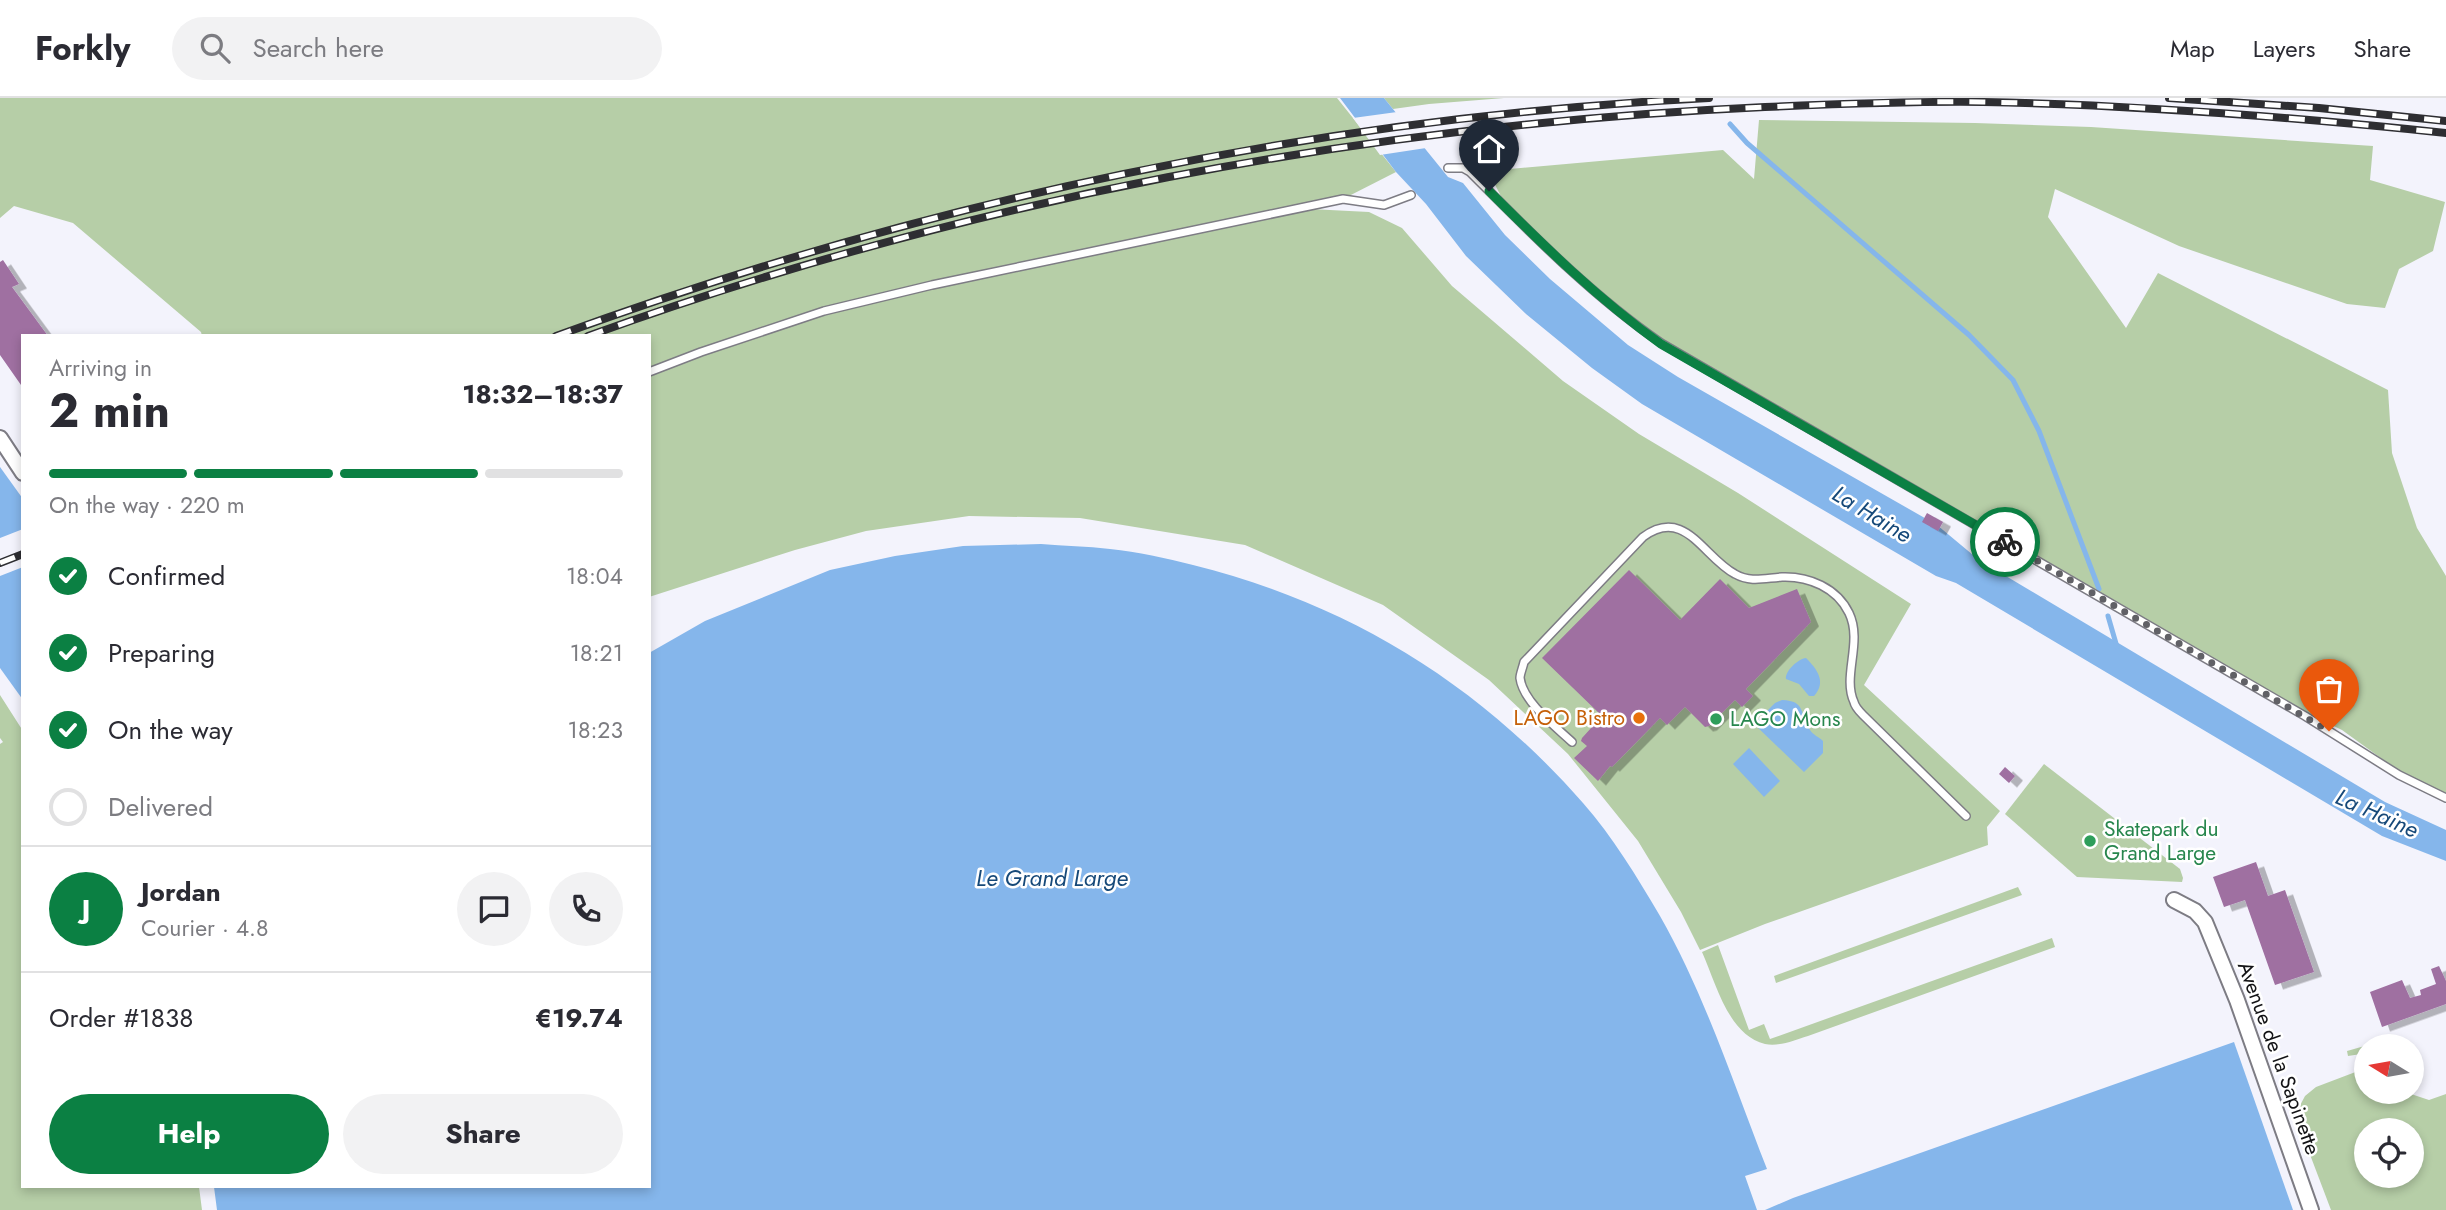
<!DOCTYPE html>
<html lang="en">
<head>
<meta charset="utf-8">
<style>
	:root { --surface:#fff; --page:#f2f2f3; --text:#2b2b33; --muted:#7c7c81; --line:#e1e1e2; --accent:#0b8043 }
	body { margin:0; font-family:Jost,sans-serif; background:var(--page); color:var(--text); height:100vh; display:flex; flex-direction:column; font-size:26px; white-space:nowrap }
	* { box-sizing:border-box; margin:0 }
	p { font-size:23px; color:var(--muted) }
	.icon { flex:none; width:38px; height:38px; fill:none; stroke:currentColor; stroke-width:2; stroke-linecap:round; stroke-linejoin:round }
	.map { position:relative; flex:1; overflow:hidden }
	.side { position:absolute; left:21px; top:236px; width:630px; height:854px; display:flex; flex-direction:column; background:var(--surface); border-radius:0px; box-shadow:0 4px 10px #0003 }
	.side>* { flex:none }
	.needle { width:46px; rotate:281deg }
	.fabs { position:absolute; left:2354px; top:936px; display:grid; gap:14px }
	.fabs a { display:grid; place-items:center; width:70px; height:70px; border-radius:50%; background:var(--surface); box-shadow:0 4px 10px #0003; font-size:35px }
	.pin { position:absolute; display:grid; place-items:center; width:60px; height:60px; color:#fff; margin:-72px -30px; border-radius:50% 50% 50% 0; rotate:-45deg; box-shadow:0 0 7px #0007 }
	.pin .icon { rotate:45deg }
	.courier { position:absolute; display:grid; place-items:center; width:70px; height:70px; margin:-35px; border:5px solid #0b8043; border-radius:50%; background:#fff; color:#222; box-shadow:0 2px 9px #0007 }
	.head em { font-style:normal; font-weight:700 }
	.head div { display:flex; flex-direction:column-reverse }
	.head { display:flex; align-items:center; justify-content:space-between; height:119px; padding:0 28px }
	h1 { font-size:46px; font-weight:700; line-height:52px }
	.bar { display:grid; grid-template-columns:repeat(4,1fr); gap:10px 7px; align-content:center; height:84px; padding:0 28px }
	.bar i { height:9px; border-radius:5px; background:var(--line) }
	.bar .current { background:var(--accent) }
	.bar p { grid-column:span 4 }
	.line { display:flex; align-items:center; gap:18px; padding:0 28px; border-top:2px solid var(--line) }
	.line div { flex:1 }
	.round { display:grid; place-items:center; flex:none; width:74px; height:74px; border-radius:37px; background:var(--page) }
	ol { padding:0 28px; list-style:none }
	li { display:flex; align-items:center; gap:21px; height:77px }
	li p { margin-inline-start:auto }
	li .icon { padding:7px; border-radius:50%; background:var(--accent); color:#fff; stroke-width:4 }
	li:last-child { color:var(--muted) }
	li i { width:38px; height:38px; border:4px solid var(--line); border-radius:50% }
	.button { display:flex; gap:14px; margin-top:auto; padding:14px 28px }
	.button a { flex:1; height:80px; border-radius:42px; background:var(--accent); color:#fff; font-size:28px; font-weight:700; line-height:80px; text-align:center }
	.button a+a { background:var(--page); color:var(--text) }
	header { display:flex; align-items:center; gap:42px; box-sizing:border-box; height:98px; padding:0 35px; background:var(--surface); border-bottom:2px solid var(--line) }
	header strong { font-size:33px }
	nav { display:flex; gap:38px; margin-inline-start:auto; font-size:24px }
	.search { width:490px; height:63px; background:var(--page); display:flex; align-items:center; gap:18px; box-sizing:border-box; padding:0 24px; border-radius:38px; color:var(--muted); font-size:26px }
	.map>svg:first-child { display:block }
	.green { fill:#b6cea7; fill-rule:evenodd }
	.water { fill:#85b6eb }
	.pier { fill:#f3f3fc }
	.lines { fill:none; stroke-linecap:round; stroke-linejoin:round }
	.stream { stroke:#85b6eb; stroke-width:5 }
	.building { fill:#9f6fa1; filter:url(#shadow) }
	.lane-casing { stroke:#7d7c84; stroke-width:10 }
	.street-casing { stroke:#7d7c84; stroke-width:18 }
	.lane { stroke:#fff; stroke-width:7 }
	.street { stroke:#fff; stroke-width:14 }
	.rail-casing { stroke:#2e2e32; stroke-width:8 }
	.rail { stroke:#fff; stroke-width:5; stroke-dasharray:16; stroke-linecap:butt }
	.done { stroke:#616166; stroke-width:7; stroke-dasharray:0 12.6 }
	.route { stroke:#0b8043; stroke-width:9 }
	.food-dot { fill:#e8710a; stroke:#fff; stroke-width:2.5 }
	.leisure-dot { fill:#2e9e5b; stroke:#fff; stroke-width:2.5 }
	.labels { text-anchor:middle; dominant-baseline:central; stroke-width:5; stroke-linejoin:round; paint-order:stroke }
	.food-label { font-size:21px; fill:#c56008; stroke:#fff; text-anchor:end }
	.leisure-label { font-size:21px; fill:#27864d; stroke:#fff; text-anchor:start }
	.street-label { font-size:21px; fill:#131316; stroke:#fff }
	.water-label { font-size:23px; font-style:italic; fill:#164979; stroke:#fff }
</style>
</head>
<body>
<header>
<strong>Forkly</strong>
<div class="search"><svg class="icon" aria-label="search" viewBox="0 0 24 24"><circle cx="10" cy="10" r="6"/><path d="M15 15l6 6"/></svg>Search here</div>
<nav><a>Map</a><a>Layers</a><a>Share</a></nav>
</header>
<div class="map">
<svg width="2446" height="1112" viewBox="0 0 2446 1112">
	<defs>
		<filter id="shadow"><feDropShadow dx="8" dy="4.5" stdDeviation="0" flood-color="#0004"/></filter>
	</defs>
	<rect width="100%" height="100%" fill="#f3f3fc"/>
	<g class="green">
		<path d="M 0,0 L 1337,0 L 1396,74 L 1343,101 L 1310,111 L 1369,114 L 1402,130 L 1452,188 L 1563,283 L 1639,336 L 1738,395 L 1911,506 L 1864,587 L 2000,713 L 1987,729 L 1988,747 L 1765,826 L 1700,852 L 1681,814 L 1638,743 L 1568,656 L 1489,582 L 1383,507 L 1245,447 L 1080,420 L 969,418 L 866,433 L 795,452 L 649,499 L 649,238 L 202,238 L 201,234 L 73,125 L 14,108 L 0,120 Z"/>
		<path d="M 1384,0 L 1504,0 L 1429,6 L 1393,11 Z"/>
		<path d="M 1759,22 L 1975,25 L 2091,29 L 2373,48 L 2370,82 L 2445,104 L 2433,153 L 2399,171 L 2385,210 L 2347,206 L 2179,148 L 2055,91 L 2048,119 L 2126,230 L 2158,175 L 2388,292 L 2392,355 L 2417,430 L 2446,478 L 2446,698 L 2418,687 L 2342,632 L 2272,599 L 1630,223 L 1508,112 L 1488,73 L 1723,52 L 1754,81 Z"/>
		<path d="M 0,597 L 23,633 L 23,1088 L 199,1089 L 202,1112 L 0,1112 L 0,646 L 3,644 L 0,640 Z"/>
		<path d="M 2044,666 L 2180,771 L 2183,780 L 2182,784 L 2077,779 L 2005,716 Z"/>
		<path d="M 2018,789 L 2022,797 L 1776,885 L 1774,878 Z"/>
		<path d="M 2052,840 L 2055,849 L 1808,938 C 1795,942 1779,949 1765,946 C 1728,937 1716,885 1702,854 L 1718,847 L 1749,932 L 1764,926 L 1770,941 Z"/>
		<path d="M 2368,947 L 2369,948 L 2366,948 L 2366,994 L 2405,994 L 2429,1002 L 2446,996 L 2446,1112 L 2331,1112 L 2295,1017 L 2305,998 L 2316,989 L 2366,970 L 2361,956 L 2348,958 L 2347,953 ZM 2366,1032 L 2412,1032 L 2412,1078 L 2366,1078 Z"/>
	</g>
	<g class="water">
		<path d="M 1340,0 L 1384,0 L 1448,79 L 1463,85 L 1505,137 L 1550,181 L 1628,247 L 1678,279 L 1937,427 L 1979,462 L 2385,704 L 2446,732 L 2446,763 L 2382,738 L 1956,485 L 1936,478 L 1642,306 L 1592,270 L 1526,216 L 1466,158 L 1426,106 L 1396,74 Z"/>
		<path d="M 0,369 L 23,401 L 23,602 L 0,570 Z"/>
		<path d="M 1041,446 C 1064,448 1087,448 1110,451 C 1138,454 1166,460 1193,467 C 1347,505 1478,585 1583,705 C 1613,739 1637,779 1660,818 C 1705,897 1734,987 1767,1071 L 1745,1078 L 1757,1112 L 217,1112 L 214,1089 L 649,1088 L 649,555 L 705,523 L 830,472 L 895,458 L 963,448 Z"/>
		<path d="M 1806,560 C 1817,571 1827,584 1814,598 L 1809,598 L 1799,586 L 1786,581 C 1785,573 1798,561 1806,560 Z"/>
		<path d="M 1782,602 C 1807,603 1799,616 1810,632 C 1813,637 1819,639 1823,643 L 1823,655 L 1804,674 L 1754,626 L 1775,605 Z"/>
		<path d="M 1749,650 L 1780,683 L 1764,699 L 1733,666 Z"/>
		<path d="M 2234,944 L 2293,1112 L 1765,1112 L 1793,1100 Z"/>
	</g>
	<g class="pier">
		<path d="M 1397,14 L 1408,28 L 1426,50 L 1380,57 L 1353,20 Z"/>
		<path d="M 23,431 L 23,469 L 0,478 L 0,440 Z"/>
	</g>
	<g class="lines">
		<g class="stream">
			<path d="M 1730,26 L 1747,45 L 1969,237 L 2013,282 L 2039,333 L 2099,491"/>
			<path d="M 2108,518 L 2117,549"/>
		</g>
	</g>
	<g class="building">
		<path d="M 3,162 L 19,186 L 12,189 L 48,238 L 23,238 L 21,287 L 0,257 L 0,164 Z"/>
		<path d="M 1927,415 L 1943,424 L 1938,433 L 1922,424 Z"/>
		<path d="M 1629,472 L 1680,522 L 1720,481 L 1749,510 L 1797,491 L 1811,524 L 1746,591 L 1753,598 L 1742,609 L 1735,602 L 1709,628 L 1705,629 L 1685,609 L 1667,627 L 1660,620 L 1612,669 L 1610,668 L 1598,683 L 1574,660 L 1587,648 L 1581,643 L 1582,640 L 1602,618 L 1542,560 Z"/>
		<path d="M 2005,669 L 2015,678 L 2009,685 L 1999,676 Z"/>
		<path d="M 2256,764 L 2268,798 L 2285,792 L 2314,874 L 2275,887 L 2245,802 L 2224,809 L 2213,779 Z"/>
		<path d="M 2439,868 L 2446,883 L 2446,906 L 2382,929 L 2370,894 L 2402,882 L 2410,900 L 2421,897 L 2420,892 L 2436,886 L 2431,871 Z"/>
	</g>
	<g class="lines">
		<defs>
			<g id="lane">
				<path d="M 1448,70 L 1463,70 L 1470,74 C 1531,135 1590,196 1661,245 L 2305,618 L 2399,677 L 2446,700"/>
				<path d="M 649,274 L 701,254 L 824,213 L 932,187 L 1343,101 L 1384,107 L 1411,97"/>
				<path d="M 1572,644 C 1556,629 1523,604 1520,580 C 1520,576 1523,569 1524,564 L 1643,439 C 1685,408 1703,459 1735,476 C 1751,485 1765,480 1782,479 C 1809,478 1837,490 1849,515 C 1863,544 1842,578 1854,604 C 1855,609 1860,614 1863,617 L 1966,718"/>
			</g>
			<g id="street">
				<path d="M 0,340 L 23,375"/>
				<path d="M 2174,802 L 2195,813 L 2205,824 L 2237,902 L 2311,1112"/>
			</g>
		</defs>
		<use href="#lane" class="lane-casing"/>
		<use href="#street" class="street-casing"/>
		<use href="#lane" class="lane"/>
		<use href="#street" class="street"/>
		<defs>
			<g id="rail">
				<path d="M 2169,0 L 2319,10 L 2446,23"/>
				<path d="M 556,238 C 926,103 1316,20 1709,0"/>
				<path d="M 588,238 C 965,102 1364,27 1765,9 C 1837,6 1910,3 1983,4 C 2138,7 2292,19 2446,35"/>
				<path d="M 0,465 L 23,456"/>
			</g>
		</defs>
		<use href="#rail" class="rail-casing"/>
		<use href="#rail" class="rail"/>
	</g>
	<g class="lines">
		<path class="done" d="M 2005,444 L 2329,633"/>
		<path class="route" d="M 1489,93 C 1544,148 1598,201 1661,246 L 2005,444"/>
	</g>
	<circle class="food-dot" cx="1639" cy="620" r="7"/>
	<g class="leisure-dot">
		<circle cx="1716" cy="621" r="7"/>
		<circle cx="2090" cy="743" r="7"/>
	</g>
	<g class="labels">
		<g class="food-label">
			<text x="1625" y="620">LAGO Bistro</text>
		</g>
		<g class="leisure-label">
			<text x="1730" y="621">LAGO Mons</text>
			<text x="2104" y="731">Skatepark du<tspan x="2104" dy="24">Grand Large</tspan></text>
		</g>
		<g class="street-label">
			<text transform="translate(2279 960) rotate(70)">Avenue de la Sapinette</text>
		</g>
		<g class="water-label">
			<text transform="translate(1872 416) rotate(31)">La Haine</text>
			<text transform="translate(2377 715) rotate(24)">La Haine</text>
			<text x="1052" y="780">Le Grand Large</text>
		</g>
	</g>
</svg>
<div class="fabs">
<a><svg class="needle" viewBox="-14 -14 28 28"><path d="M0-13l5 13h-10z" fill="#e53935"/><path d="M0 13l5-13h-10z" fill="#7c7c81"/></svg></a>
<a><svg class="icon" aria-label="locate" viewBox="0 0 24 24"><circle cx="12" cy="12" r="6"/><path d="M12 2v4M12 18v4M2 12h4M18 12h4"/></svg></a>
</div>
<div class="pin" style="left:2329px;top:633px;background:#ea580c"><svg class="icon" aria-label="bag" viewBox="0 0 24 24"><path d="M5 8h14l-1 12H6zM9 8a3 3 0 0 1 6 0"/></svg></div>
<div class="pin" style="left:1489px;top:93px;background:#1f2937"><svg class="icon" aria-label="home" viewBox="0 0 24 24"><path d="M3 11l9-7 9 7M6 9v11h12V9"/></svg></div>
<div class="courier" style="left:2005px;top:444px"><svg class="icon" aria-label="bike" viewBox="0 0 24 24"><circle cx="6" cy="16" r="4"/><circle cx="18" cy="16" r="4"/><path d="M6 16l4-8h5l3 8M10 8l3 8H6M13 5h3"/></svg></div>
<section class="side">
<div class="head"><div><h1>2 min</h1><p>Arriving in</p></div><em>18:32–18:37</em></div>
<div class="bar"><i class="current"></i><i class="current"></i><i class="current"></i><i></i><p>On the way · 220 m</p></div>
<ol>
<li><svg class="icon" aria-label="check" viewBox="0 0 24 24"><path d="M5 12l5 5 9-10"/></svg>Confirmed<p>18:04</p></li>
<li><svg class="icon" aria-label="check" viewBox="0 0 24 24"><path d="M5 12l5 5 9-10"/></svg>Preparing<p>18:21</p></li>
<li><svg class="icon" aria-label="check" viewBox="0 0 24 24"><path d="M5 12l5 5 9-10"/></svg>On the way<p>18:23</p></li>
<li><i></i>Delivered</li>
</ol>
<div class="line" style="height:126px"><b class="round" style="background:var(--accent);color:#fff">J</b><div><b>Jordan</b><p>Courier · 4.8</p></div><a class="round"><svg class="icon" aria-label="chat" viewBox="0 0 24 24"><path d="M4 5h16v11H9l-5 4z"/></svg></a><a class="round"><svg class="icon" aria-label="phone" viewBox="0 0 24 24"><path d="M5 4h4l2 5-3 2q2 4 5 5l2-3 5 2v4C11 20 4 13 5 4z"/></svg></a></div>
<div class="line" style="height:91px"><div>Order #1838</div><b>€19.74</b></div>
<div class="button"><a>Help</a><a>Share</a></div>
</section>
</div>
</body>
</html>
